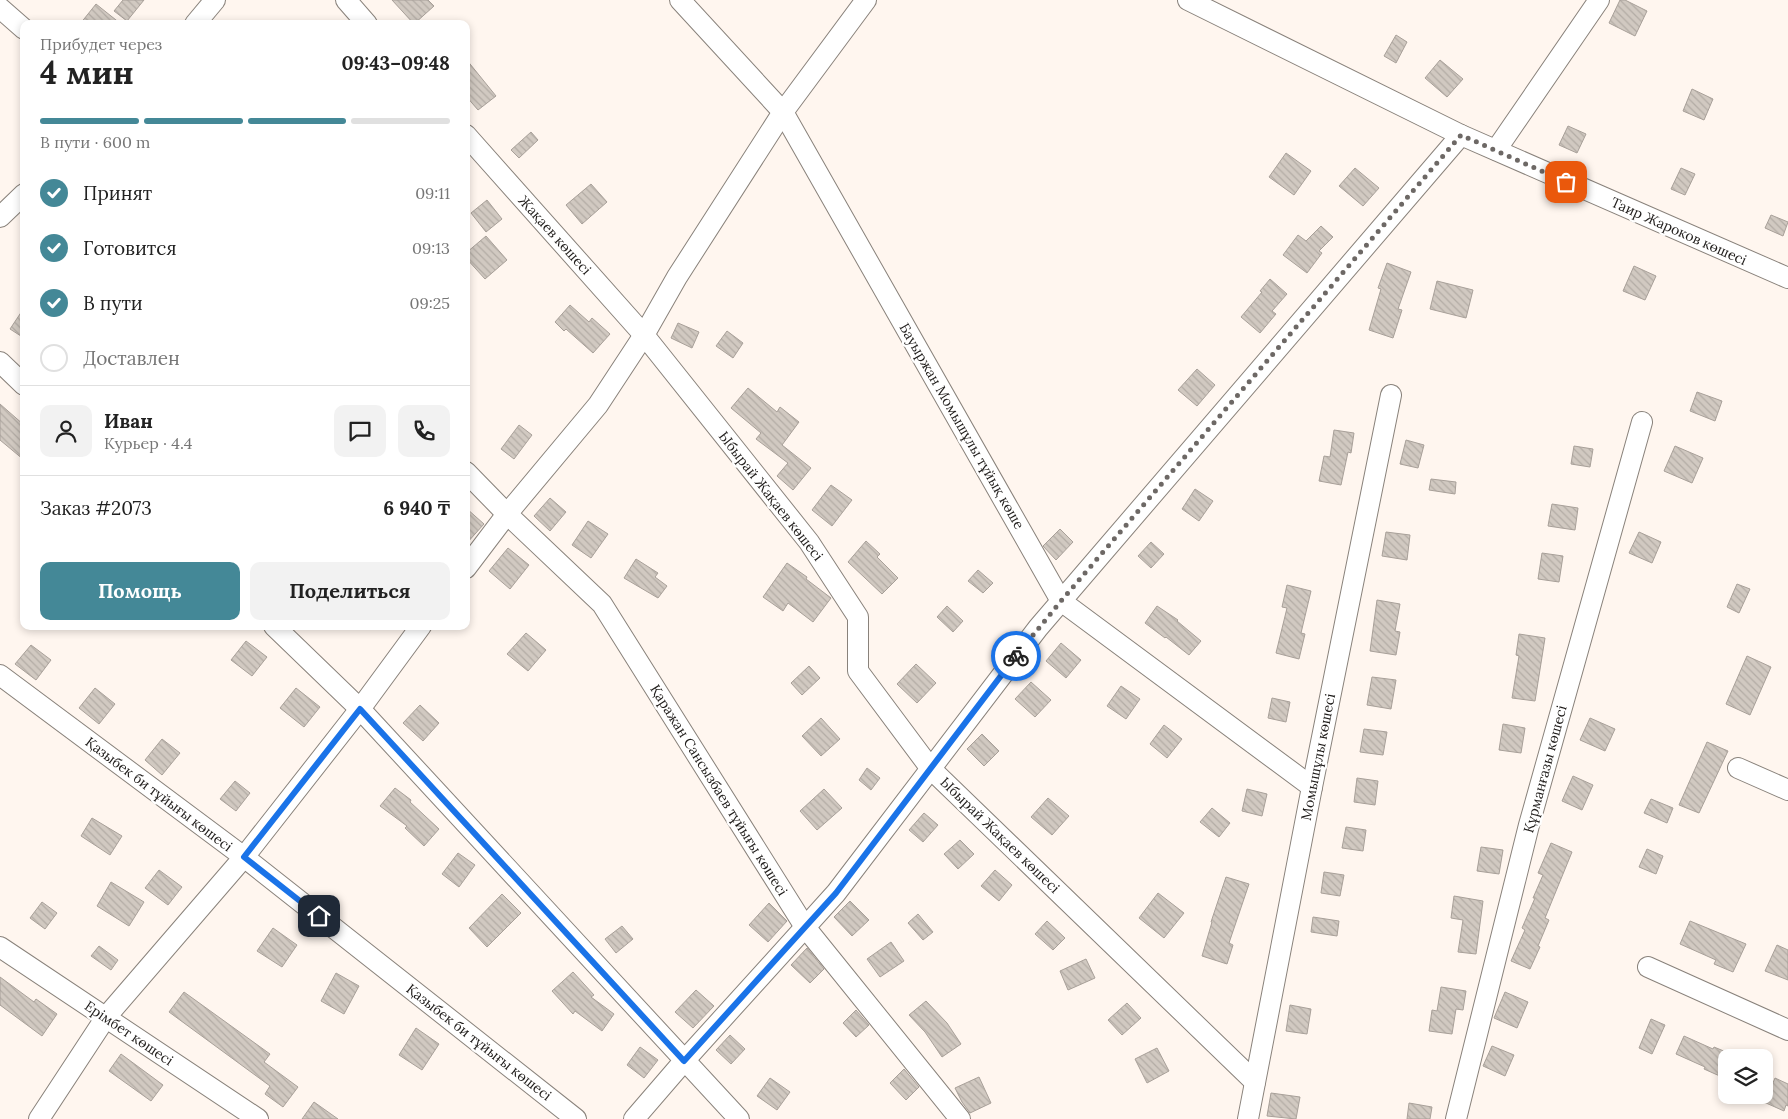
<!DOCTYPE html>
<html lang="ru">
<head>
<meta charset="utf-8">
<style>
	:root { --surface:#fff; --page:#f2f2f2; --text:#222; --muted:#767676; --line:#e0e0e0; --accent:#448897 }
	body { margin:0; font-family:Lora,serif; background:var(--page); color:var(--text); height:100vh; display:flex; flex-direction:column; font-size:19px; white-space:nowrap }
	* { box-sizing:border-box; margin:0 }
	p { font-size:16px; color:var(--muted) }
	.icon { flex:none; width:28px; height:28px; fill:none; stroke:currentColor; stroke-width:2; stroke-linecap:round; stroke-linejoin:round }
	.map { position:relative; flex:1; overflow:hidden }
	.panel { position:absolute; left:20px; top:20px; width:450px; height:610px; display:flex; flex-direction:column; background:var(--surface); border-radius:10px; box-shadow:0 2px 8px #0003 }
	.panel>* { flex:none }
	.buttons { position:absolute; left:1718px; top:1049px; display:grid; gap:10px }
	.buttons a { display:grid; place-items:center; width:55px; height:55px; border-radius:10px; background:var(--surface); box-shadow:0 2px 8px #0003; font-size:25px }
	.pin { position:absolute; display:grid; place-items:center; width:42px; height:42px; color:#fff; margin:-21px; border-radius:10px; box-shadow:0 2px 8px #0006 }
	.courier { position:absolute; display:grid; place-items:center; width:50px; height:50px; margin:-25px; border:4px solid #1a73e8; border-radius:50%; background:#fff; color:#222; box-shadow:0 1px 6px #0007 }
	.summary em { font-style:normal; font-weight:800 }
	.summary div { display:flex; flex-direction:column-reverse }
	.summary { display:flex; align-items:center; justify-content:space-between; height:85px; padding:0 20px }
	h1 { font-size:32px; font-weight:800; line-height:38px }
	.bar { display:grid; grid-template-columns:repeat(4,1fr); gap:8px 5px; align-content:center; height:60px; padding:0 20px }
	.bar i { height:6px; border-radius:4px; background:var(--line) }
	.bar .selected { background:var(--accent) }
	.bar p { grid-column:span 4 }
	.line { display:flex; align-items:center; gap:12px; padding:0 20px; border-top:1px solid var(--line) }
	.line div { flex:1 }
	.round { display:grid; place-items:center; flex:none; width:52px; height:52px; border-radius:10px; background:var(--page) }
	ol { padding:0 20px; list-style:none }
	li { display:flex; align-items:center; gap:15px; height:55px }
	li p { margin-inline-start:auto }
	li .icon { padding:5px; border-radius:50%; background:var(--accent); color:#fff; stroke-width:4 }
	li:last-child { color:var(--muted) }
	li i { width:28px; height:28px; border:2px solid var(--line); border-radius:50% }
	.cta { display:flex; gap:10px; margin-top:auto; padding:10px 20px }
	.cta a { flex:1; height:58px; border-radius:10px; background:var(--accent); color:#fff; font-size:20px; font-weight:800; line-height:58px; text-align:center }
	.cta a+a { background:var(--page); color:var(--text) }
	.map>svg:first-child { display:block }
	.building { fill:url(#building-back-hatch); stroke:#a8a099 }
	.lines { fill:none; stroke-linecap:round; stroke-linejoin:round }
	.minor-casing { stroke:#89827b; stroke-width:22 }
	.minor { stroke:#fff; stroke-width:20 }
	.done { stroke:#6d6865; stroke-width:5; stroke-dasharray:0 9 }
	.route { stroke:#1a73e8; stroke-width:6 }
	.labels { text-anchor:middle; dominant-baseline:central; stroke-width:4.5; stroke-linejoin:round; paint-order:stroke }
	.street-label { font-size:14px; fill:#1f1c1a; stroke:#fff }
</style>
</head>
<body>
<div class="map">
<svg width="1788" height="1119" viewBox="0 0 1788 1119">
	<defs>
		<pattern id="building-back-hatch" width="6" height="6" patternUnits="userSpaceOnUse" patternTransform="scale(1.25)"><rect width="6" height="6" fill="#d1c9c1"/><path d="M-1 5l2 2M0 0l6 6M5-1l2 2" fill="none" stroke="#b3aca5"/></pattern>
	</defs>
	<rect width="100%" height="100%" fill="#fff6ef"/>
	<g class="building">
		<path d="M 123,0 L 144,0 L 127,21 L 114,11 Z"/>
		<path d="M 392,0 L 428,0 L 434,6 L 414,24 Z"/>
		<path d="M 1620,0 L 1625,0 L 1647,11 L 1635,36 L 1609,23 Z"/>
		<path d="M 96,4 L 121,24 L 80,24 Z"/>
		<path d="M 1396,35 L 1407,42 L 1396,63 L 1384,56 Z"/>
		<path d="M 466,59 L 496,96 L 478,110 L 466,96 Z"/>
		<path d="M 1440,60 L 1463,79 L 1447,97 L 1425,78 Z"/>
		<path d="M 1692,89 L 1713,99 L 1704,120 L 1683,111 Z"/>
		<path d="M 1568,126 L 1586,134 L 1577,153 L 1559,145 Z"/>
		<path d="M 531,132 L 538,140 L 519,158 L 511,150 Z"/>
		<path d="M 1286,153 L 1311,171 L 1294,195 L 1269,177 Z"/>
		<path d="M 1355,168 L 1379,188 L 1363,206 L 1339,186 Z"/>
		<path d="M 1681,168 L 1695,174 L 1685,195 L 1671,189 Z"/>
		<path d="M 591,184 L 607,202 L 582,224 L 566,205 Z"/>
		<path d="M 487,200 L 502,219 L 486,232 L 471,213 Z"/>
		<path d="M 1771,215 L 1788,222 L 1783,236 L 1765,228 Z"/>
		<path d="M 1321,226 L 1333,237 L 1319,251 L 1322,253 L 1307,273 L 1283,255 L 1298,235 L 1306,241 Z"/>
		<path d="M 486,236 L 507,260 L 485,279 L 466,258 L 466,253 Z"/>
		<path d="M 1387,263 L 1411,272 L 1398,309 L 1402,310 L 1393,338 L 1369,330 L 1381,289 L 1378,288 Z"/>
		<path d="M 1634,266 L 1656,276 L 1645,300 L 1623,291 Z"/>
		<path d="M 1270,279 L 1287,294 L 1272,311 L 1276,314 L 1260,333 L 1241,317 L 1262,292 L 1260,291 Z"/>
		<path d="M 1437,281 L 1473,290 L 1466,318 L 1430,309 Z"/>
		<path d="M 570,305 L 589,322 L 592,318 L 610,334 L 593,353 L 566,329 L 564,331 L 555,322 Z"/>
		<path d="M 24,308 L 24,338 L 10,329 Z"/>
		<path d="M 678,323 L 699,332 L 692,348 L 671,338 Z"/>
		<path d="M 727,331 L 743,343 L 733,358 L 716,346 Z"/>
		<path d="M 1197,369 L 1215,385 L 1197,406 L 1178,390 Z"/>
		<path d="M 748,388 L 777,412 L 780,407 L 799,422 L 782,445 L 811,468 L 793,490 L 777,476 L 788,463 L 756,439 L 761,433 L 731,408 Z"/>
		<path d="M 1697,392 L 1722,401 L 1715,421 L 1690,411 Z"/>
		<path d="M 0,404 L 24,425 L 24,460 L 0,440 Z"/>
		<path d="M 519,425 L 532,435 L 514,459 L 501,449 Z"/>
		<path d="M 1334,430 L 1354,433 L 1351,453 L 1348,452 L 1341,485 L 1319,481 L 1324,456 L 1330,457 Z"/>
		<path d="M 1406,440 L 1424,445 L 1418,468 L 1400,464 Z"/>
		<path d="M 1574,446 L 1593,449 L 1590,467 L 1571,464 Z"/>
		<path d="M 1675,446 L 1703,458 L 1692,483 L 1664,471 Z"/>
		<path d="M 1431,479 L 1456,482 L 1455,494 L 1429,490 Z"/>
		<path d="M 831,485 L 852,500 L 832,526 L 812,510 Z"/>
		<path d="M 1195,489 L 1213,501 L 1199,521 L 1182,509 Z"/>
		<path d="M 550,498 L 566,512 L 550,531 L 534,516 Z"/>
		<path d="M 1552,504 L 1578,508 L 1575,530 L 1548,526 Z"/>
		<path d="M 466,508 L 484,524 L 466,544 Z"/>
		<path d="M 588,521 L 608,534 L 591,558 L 572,545 Z"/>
		<path d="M 1060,529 L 1073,542 L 1056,560 L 1043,546 Z"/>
		<path d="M 1386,532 L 1410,535 L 1407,560 L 1382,556 Z"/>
		<path d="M 1639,532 L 1661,542 L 1652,563 L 1629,553 Z"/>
		<path d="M 866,541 L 880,554 L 877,557 L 898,578 L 882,594 L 848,562 Z"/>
		<path d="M 1151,542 L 1164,554 L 1151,568 L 1138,556 Z"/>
		<path d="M 508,548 L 529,565 L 510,589 L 489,571 Z"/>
		<path d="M 1542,553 L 1563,556 L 1559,582 L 1538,579 Z"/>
		<path d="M 636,559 L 658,573 L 655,577 L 667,586 L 658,598 L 624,578 Z"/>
		<path d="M 787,563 L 807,577 L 806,579 L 831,598 L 813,622 L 788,603 L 783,611 L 763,597 Z"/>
		<path d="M 978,570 L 993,583 L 983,593 L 968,581 Z"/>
		<path d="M 1737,584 L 1750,589 L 1739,613 L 1727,607 Z"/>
		<path d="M 1287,585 L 1311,591 L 1301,633 L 1305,634 L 1299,659 L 1276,653 L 1287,608 L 1282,607 Z"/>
		<path d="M 1377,600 L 1400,604 L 1395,631 L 1400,632 L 1396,655 L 1370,651 Z"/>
		<path d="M 947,606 L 963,621 L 953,632 L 937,617 Z"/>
		<path d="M 1157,606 L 1178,620 L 1177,621 L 1201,641 L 1189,655 L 1166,637 L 1165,638 L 1145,623 Z"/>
		<path d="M 526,633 L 546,650 L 528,671 L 507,654 Z"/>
		<path d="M 1519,634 L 1545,638 L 1535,701 L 1512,698 L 1519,656 L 1516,655 Z"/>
		<path d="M 246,641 L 267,657 L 252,676 L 231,660 Z"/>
		<path d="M 1061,643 L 1081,660 L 1066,678 L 1046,661 Z"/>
		<path d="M 31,645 L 51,660 L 36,680 L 15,664 Z"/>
		<path d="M 1747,656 L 1771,667 L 1750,715 L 1726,704 Z"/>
		<path d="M 916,664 L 936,683 L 917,703 L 897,684 Z"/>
		<path d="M 809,666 L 820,678 L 802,695 L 791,683 Z"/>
		<path d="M 1372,677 L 1396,680 L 1391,709 L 1367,705 Z"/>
		<path d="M 1031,682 L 1051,700 L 1035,717 L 1015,699 Z"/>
		<path d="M 1121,686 L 1140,699 L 1126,719 L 1107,706 Z"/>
		<path d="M 95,688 L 115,704 L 99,724 L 79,708 Z"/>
		<path d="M 296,688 L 320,707 L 304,727 L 280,708 Z"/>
		<path d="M 1272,698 L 1290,702 L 1286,722 L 1268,718 Z"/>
		<path d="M 420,705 L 439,723 L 423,741 L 403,723 Z"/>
		<path d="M 821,718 L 840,739 L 821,756 L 802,736 Z"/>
		<path d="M 1590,718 L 1615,729 L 1605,751 L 1580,740 Z"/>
		<path d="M 1503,724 L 1525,728 L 1521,753 L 1499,750 Z"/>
		<path d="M 1164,725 L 1182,739 L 1167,758 L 1150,744 Z"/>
		<path d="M 1364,729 L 1387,732 L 1383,755 L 1360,752 Z"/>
		<path d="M 982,734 L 999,751 L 984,766 L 967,749 Z"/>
		<path d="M 162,739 L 180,753 L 162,775 L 145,760 Z"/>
		<path d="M 1707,742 L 1728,751 L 1699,813 L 1679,805 Z"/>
		<path d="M 867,768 L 880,778 L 871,790 L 859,780 Z"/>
		<path d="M 1573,776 L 1593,785 L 1582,810 L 1562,801 Z"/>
		<path d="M 1357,778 L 1378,781 L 1375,805 L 1354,802 Z"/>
		<path d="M 235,781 L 250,793 L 236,811 L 220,799 Z"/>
		<path d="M 395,788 L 411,800 L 410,802 L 439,829 L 424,846 L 405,828 L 407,826 L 380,806 Z"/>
		<path d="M 824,789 L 842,808 L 817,830 L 800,811 Z"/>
		<path d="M 1247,789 L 1267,794 L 1262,816 L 1242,811 Z"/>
		<path d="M 1048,798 L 1069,816 L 1052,835 L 1031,817 Z"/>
		<path d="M 1651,799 L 1673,808 L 1667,823 L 1644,813 Z"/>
		<path d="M 1212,808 L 1230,823 L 1219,837 L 1200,822 Z"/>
		<path d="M 924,813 L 938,825 L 923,842 L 909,830 Z"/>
		<path d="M 92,818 L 122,836 L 110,855 L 81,836 Z"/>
		<path d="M 1346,827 L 1366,830 L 1363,851 L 1342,848 Z"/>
		<path d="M 960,840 L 974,854 L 958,869 L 944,854 Z"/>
		<path d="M 1551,843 L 1572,852 L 1545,918 L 1549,920 L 1538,946 L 1540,947 L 1530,969 L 1511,961 L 1525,930 L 1522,928 L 1535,898 L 1533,898 L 1543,875 L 1538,873 Z"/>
		<path d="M 1481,847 L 1503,850 L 1499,874 L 1477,871 Z"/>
		<path d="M 1647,849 L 1663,856 L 1656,874 L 1639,867 Z"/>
		<path d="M 458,853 L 475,865 L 459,887 L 442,874 Z"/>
		<path d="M 159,870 L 182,887 L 168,905 L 145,888 Z"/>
		<path d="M 995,870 L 1012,885 L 999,901 L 981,886 Z"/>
		<path d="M 1324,872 L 1344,875 L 1340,896 L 1321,893 Z"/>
		<path d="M 1226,877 L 1249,884 L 1229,943 L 1233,945 L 1227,964 L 1202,956 L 1212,922 L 1211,922 Z"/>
		<path d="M 111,882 L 144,902 L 129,926 L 97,906 Z"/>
		<path d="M 1158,893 L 1184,913 L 1164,938 L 1139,918 Z"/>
		<path d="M 502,894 L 521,913 L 487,947 L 469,928 Z"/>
		<path d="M 1454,896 L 1483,901 L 1476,954 L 1458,952 L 1463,920 L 1451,918 Z"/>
		<path d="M 850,901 L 869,920 L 852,936 L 834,917 Z"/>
		<path d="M 42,902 L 57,913 L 45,929 L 30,918 Z"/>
		<path d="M 769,903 L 787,921 L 768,942 L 749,925 Z"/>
		<path d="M 918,914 L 933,932 L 923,940 L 908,923 Z"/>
		<path d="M 1313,917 L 1339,921 L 1337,936 L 1311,932 Z"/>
		<path d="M 1047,921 L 1065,938 L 1053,950 L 1035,934 Z"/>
		<path d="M 1690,921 L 1746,944 L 1733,972 L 1714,964 L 1716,960 L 1680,944 Z"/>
		<path d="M 622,926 L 633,939 L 616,953 L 605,939 Z"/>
		<path d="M 273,928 L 297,945 L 282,967 L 257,951 Z"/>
		<path d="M 891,942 L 904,961 L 880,977 L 867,959 Z"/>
		<path d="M 1777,945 L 1788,950 L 1788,980 L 1765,971 Z"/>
		<path d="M 99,946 L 118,960 L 111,970 L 91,956 Z"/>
		<path d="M 807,948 L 824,969 L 810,983 L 791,965 Z"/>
		<path d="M 1086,959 L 1095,978 L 1068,990 L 1060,971 Z"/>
		<path d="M 573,972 L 594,995 L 591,997 L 614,1014 L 602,1031 L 575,1011 L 573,1014 L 552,991 Z"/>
		<path d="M 336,973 L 359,986 L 344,1014 L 321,1001 Z"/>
		<path d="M 0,977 L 34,1002 L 36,999 L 57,1014 L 42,1036 L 0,1005 Z"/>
		<path d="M 1441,987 L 1466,991 L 1463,1010 L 1456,1009 L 1452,1034 L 1429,1031 L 1432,1010 L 1437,1011 Z"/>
		<path d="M 696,990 L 714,1006 L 693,1028 L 675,1012 Z"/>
		<path d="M 184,992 L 270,1054 L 264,1062 L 298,1087 L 283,1107 L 265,1094 L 270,1086 L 169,1012 Z"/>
		<path d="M 1505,992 L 1528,1002 L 1517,1028 L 1494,1018 Z"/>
		<path d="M 926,1001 L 947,1023 L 961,1044 L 942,1057 L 925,1032 L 909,1015 Z"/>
		<path d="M 1127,1003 L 1141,1018 L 1122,1035 L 1108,1020 Z"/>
		<path d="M 1290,1005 L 1311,1009 L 1307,1034 L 1286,1031 Z"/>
		<path d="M 856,1010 L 869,1025 L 856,1037 L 843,1023 Z"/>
		<path d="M 1651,1019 L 1665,1025 L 1652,1054 L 1639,1048 Z"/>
		<path d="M 416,1028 L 439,1044 L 422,1070 L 399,1055 Z"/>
		<path d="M 730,1035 L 745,1049 L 731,1064 L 716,1050 Z"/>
		<path d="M 1684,1036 L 1713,1049 L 1714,1047 L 1731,1054 L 1730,1058 L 1726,1058 L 1726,1066 L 1722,1077 L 1704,1069 L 1705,1067 L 1676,1054 Z"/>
		<path d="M 1492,1046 L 1514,1055 L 1505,1076 L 1483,1066 Z"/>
		<path d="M 640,1047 L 658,1060 L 644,1078 L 627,1065 Z"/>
		<path d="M 1157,1048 L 1169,1071 L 1147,1083 L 1135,1059 Z"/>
		<path d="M 121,1054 L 163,1085 L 151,1101 L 109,1071 Z"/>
		<path d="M 904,1069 L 919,1087 L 906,1100 L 890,1083 Z"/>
		<path d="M 979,1077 L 991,1103 L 970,1113 L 962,1102 L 955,1088 Z"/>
		<path d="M 770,1078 L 790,1092 L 777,1110 L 757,1096 Z"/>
		<path d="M 1775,1078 L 1788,1084 L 1788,1106 L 1786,1105 L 1784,1111 L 1748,1095 L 1768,1095 Z"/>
		<path d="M 1271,1093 L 1300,1097 L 1296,1119 L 1267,1116 Z"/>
		<path d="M 314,1102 L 338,1119 L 302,1119 Z"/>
		<path d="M 1409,1103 L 1432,1107 L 1430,1119 L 1407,1119 Z"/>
	</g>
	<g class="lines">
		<defs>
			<g id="minor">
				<path d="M 346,0 L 367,24"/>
				<path d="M 680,0 L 783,112 L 1061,601 L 1312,787"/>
				<path d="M 1188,0 L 1461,135 L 1788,278"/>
				<path d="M 0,8 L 24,29"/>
				<path d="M 195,24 L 215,0"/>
				<path d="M 466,135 L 644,335 L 809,542 L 858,617 L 858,671 L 931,769 L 1255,1082"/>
				<path d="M 1496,150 L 1599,0"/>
				<path d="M 0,217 L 24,194"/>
				<path d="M 0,362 L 24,385"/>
				<path d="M 466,472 L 507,514 L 602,604 L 805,927 L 960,1119"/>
				<path d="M 466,568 L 507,514 L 598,405 L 644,335 L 677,277 L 783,112 L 866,0"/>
				<path d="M 274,626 L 360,709 L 739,1119"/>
				<path d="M 0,675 L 244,857 L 576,1119"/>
				<path d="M 1738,768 L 1788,790"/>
				<path d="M 0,947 L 258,1119"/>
				<path d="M 1648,967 L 1788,1030"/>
				<path d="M 39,1119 L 106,1017 L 244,857 L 360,709 L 421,626"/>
				<path d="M 634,1119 L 684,1061 L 836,893 L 1038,628 L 1461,135"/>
				<path d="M 1248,1119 L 1312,787 L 1391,395"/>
				<path d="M 1456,1119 L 1529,825 L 1642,422"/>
			</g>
		</defs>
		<use href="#minor" class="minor-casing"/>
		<use href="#minor" class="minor"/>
	</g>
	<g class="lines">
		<path class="done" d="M 1016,656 L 1061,601 L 1461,135 L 1566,182"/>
		<path class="route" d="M 319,916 L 244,857 L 360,709 L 684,1061 L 836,893 L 1016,656"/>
	</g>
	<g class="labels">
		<g class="street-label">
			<text transform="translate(1679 231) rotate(24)">Таир Жароков көшесі</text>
			<text transform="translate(555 235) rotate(48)">Жақаев көшесі</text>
			<text transform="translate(962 426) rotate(60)">Бауыржан Момышұлы тұйық көше</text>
			<text transform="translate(771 496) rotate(52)">Ыбырай Жақаев көшесі</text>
			<text transform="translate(1318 757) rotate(-79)">Момышұлы көшесі</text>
			<text transform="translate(1545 769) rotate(-75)">Құрманғазы көшесі</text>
			<text transform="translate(719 790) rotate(58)">Қаражан Сансызбаев тұйығы көшесі</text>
			<text transform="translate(159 794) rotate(37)">Қазыбек би тұйығы көшесі</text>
			<text transform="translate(1000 835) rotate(44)">Ыбырай Жақаев көшесі</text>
			<text transform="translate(129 1033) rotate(34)">Ерімбет көшесі</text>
			<text transform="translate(479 1042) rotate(38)">Қазыбек би тұйығы көшесі</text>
		</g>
	</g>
</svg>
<div class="buttons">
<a><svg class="icon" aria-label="layers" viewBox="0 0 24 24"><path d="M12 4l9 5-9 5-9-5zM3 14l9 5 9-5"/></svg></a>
</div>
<div class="pin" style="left:1566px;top:182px;background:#ea580c"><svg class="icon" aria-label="bag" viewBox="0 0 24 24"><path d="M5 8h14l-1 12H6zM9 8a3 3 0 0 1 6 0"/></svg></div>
<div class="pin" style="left:319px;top:916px;background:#1f2937"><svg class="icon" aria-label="home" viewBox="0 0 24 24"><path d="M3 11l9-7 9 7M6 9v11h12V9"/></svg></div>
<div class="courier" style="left:1016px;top:656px"><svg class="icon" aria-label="bike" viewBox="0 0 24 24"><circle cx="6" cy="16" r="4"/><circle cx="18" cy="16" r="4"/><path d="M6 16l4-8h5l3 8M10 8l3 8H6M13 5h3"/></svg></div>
<section class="panel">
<div class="summary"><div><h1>4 мин</h1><p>Прибудет через</p></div><em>09:43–09:48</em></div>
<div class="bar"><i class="selected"></i><i class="selected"></i><i class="selected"></i><i></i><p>В пути · 600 m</p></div>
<ol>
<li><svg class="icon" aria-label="check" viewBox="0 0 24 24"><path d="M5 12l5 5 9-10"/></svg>Принят<p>09:11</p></li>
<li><svg class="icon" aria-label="check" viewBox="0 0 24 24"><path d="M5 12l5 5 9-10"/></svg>Готовится<p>09:13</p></li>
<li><svg class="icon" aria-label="check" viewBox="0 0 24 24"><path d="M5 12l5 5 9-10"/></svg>В пути<p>09:25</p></li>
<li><i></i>Доставлен</li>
</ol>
<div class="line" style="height:90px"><a class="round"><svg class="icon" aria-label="person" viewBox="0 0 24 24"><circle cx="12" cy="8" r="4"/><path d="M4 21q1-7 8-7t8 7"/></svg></a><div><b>Иван</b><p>Курьер · 4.4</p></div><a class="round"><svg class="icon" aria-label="chat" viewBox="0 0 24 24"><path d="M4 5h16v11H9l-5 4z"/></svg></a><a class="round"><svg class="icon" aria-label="phone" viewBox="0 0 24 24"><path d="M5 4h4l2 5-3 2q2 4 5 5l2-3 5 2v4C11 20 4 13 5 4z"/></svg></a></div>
<div class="line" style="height:65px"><div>Заказ #2073</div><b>6 940 ₸</b></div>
<div class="cta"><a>Помощь</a><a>Поделиться</a></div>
</section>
</div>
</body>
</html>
